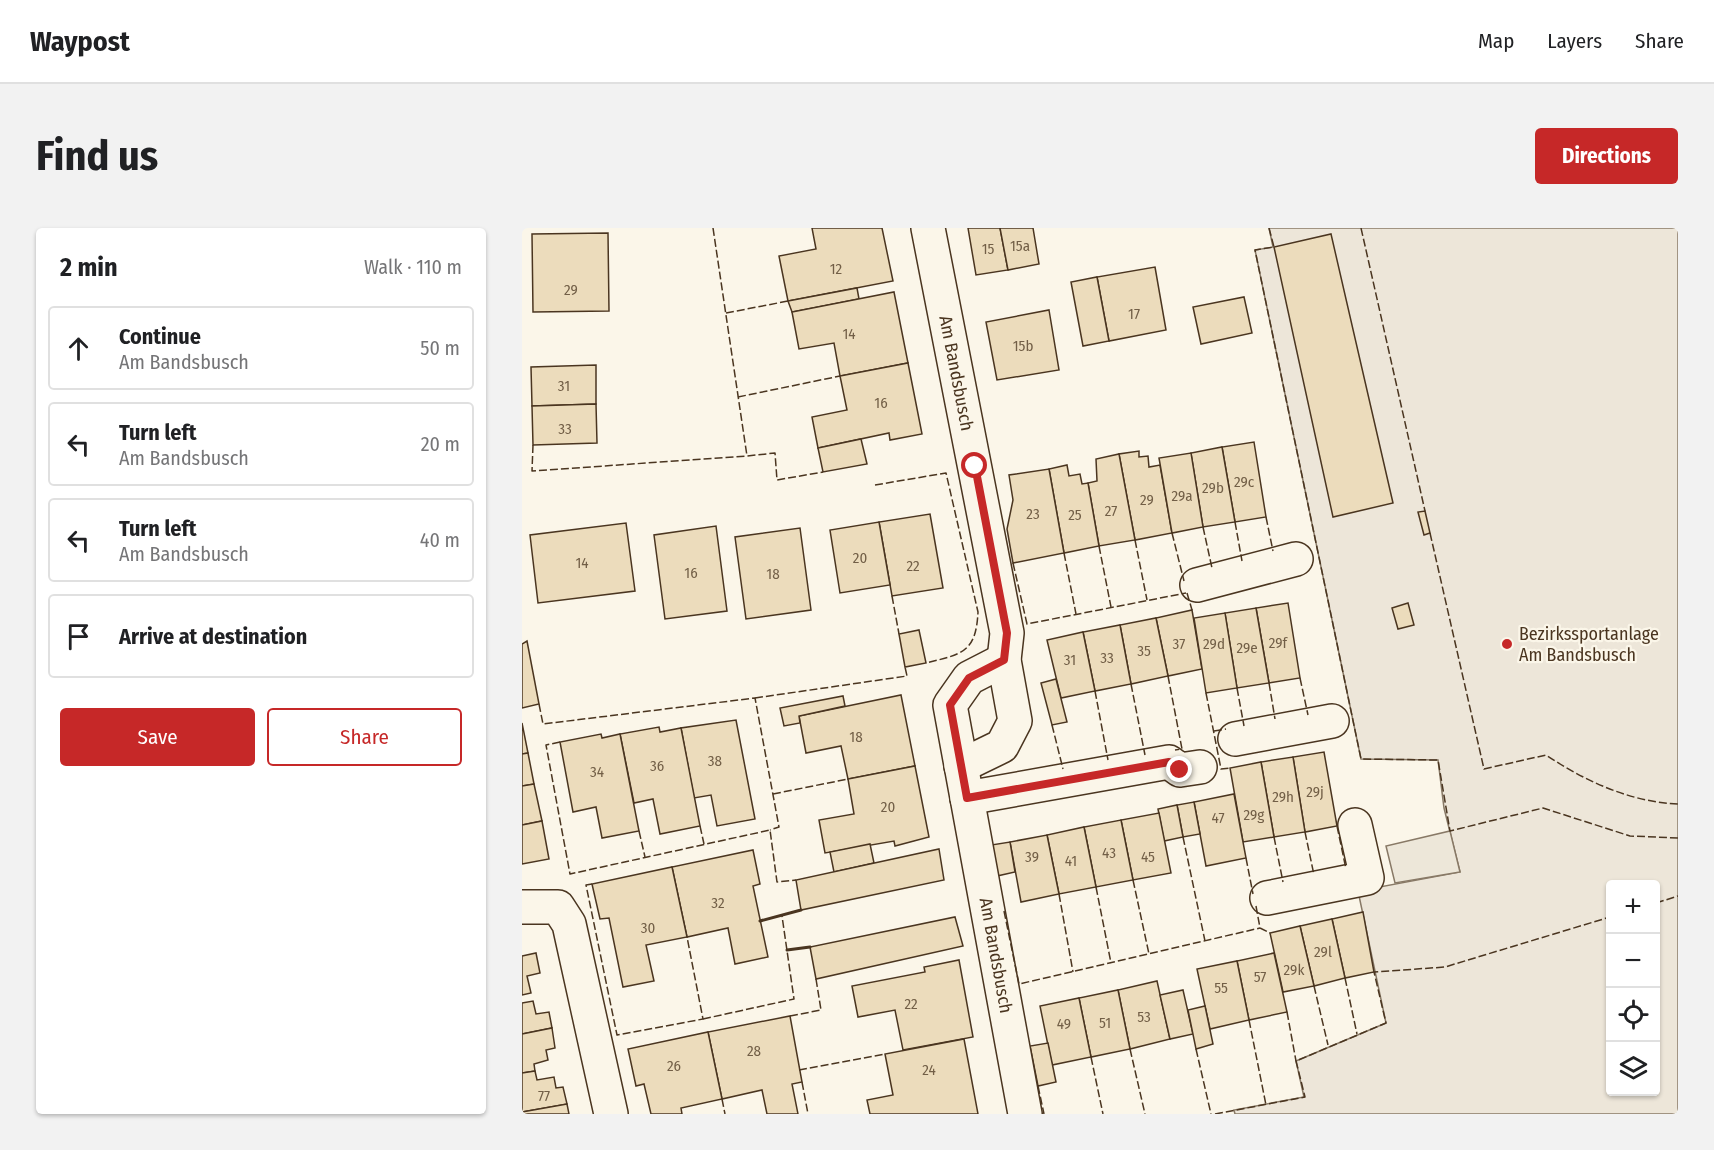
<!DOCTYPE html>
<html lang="en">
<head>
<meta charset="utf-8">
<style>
	:root { --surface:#fff; --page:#f2f2f2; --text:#202124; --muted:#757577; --line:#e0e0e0; --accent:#c62828 }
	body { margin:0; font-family:"Fira Sans Condensed",sans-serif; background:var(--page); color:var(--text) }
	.controls { position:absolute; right:18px; bottom:18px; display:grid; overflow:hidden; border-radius:6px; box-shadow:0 2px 4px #0004 }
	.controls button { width:54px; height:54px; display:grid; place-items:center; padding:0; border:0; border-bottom:2px solid var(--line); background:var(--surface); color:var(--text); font:30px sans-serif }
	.stop { position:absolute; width:18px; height:18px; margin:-14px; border:4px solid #c62828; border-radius:50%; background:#fff }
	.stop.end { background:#c62828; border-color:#fff; box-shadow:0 2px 6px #0008 }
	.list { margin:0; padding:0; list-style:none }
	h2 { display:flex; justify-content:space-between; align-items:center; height:78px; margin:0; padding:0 24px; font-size:26px }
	h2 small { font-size:20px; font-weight:400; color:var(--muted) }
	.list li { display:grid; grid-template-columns:39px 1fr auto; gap:18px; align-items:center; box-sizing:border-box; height:84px; margin:0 12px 12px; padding:0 12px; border:2px solid var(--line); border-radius:6px }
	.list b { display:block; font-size:22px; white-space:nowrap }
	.list p { margin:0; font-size:20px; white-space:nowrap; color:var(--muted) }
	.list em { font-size:20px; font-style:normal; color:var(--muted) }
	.actions { display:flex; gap:12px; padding:18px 24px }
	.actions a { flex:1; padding:14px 0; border:2px solid var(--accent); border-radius:6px; text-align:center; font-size:21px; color:var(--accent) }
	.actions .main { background:var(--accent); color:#fff }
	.icon { flex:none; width:33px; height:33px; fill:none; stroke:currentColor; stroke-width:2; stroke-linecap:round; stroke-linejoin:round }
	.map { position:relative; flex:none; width:1156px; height:886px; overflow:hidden; border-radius:6px }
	header { display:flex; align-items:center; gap:36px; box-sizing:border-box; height:84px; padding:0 30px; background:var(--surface); border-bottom:2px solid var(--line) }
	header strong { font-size:28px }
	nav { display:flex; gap:33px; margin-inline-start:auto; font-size:21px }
	.intro { display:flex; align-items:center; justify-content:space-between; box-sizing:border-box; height:144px; padding:0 36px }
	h1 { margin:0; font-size:42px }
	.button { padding:15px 27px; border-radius:6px; background:var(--accent); color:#fff; font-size:21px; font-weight:700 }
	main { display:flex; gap:36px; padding:0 36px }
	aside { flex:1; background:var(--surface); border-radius:6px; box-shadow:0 2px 4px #0004 }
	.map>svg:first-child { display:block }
	.green { fill:#ede6d9; stroke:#887966; stroke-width:1.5; fill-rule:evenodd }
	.parking { fill:#ede7d9; stroke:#887966; stroke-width:1.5 }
	.building { fill:#ecdcbc; stroke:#4a3520; stroke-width:1.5 }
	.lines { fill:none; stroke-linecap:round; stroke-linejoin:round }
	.minor-casing { stroke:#4a3520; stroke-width:36 }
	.minor { stroke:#fbf6e9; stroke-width:33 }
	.fence { stroke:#4a3520; stroke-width:1.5; stroke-dasharray:8 3; stroke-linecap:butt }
	.wall { stroke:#4a3520; stroke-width:3 }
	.route { stroke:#c62828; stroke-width:8 }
	.poi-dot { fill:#c62828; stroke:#fbf6e9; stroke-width:2 }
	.labels { text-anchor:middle; stroke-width:4.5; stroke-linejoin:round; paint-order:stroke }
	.number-label { font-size:15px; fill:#725f47 }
	.street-label { font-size:18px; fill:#4a3520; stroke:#fbf6e9 }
	.poi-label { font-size:18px; fill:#4a3520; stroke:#fbf6e9; text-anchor:start }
</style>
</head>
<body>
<header>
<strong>Waypost</strong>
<nav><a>Map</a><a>Layers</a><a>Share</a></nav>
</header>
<div class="intro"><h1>Find us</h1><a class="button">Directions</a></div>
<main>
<aside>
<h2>2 min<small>Walk · 110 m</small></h2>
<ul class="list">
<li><svg class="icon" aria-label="ahead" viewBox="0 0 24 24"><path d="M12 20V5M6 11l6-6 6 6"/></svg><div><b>Continue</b><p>Am Bandsbusch</p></div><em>50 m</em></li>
<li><svg class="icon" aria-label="left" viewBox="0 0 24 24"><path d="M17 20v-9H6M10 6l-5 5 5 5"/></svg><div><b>Turn left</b><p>Am Bandsbusch</p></div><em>20 m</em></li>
<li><svg class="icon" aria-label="left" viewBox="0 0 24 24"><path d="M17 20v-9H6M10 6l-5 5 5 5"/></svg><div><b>Turn left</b><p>Am Bandsbusch</p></div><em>40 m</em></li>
<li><svg class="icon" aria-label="arrive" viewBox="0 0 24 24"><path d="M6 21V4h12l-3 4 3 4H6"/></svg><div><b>Arrive at destination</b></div></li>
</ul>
<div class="actions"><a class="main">Save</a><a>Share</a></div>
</aside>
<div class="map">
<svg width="1156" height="886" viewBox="0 0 1156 886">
	<rect width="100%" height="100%" fill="#fbf6e9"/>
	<path class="green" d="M747,0h409v886h-443l-1,-4 70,-13 -8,-36 90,-38 -28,-132 102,-19 -16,-64 -6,-48 -77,-1 -106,-509 18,-3zM1088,656h46v208h-46z"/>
	<polygon class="parking" points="928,603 938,644 873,655 864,618"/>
	<g class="building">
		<polygon points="290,0 360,0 371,53 266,73 257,28 294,21"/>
		<polygon points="446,0 478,0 486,42 454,47"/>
		<polygon points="478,0 511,0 517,36 486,42"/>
		<polygon points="86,5 87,83 11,84 10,6"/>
		<polygon points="809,6 871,275 811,289 752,19"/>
		<polygon points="633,39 644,102 587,113 575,49"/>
		<polygon points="575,49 587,113 561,118 549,54"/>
		<polygon points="335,60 337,71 270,84 266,73"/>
		<polygon points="372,64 386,135 318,148 312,115 277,121 270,84"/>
		<polygon points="722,69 730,105 679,116 671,79"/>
		<polygon points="527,82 537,142 475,152 464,94"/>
		<polygon points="386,135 400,206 368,212 367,205 296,220 290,189 325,182 318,148"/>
		<polygon points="74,137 74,176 10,178 9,139"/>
		<polygon points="74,176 75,215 11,217 10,178"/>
		<polygon points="339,211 345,236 301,244 296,220"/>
		<polygon points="732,214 744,289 713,294 700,219"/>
		<polygon points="700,219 713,294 681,299 669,225"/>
		<polygon points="617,223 617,229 626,228 627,239 638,237 650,305 613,312 597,226"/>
		<polygon points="669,225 681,299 650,305 637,230"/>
		<polygon points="597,226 613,312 577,318 566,255 575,253 574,231"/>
		<polygon points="545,237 547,248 558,246 560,256 566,255 577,318 542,325 527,241"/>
		<polygon points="527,241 542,325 491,335 485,301 491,272 487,247"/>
		<polygon points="903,283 908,305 902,307 896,284"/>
		<polygon points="408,286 421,360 370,368 357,294"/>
		<polygon points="357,294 368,357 318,365 308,302"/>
		<polygon points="104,295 113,363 16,375 8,307"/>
		<polygon points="194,298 205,383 143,391 132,307"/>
		<polygon points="278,300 289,382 224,391 213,309"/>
		<polygon points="766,375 778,450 747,455 734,380"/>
		<polygon points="886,375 892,397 876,401 870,380"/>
		<polygon points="734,380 747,455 715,460 703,385"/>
		<polygon points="670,382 680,441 646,448 634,390"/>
		<polygon points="703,385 715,460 684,465 672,390"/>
		<polygon points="634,390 646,448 609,456 598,397"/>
		<polygon points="598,397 609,456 573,463 561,404"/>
		<polygon points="397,402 404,435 383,439 377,406"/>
		<polygon points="561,404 573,463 539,470 525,412"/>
		<polygon points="5,413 17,476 0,480 0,416"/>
		<polygon points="534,451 545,494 530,497 519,455"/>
		<polygon points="379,467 393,538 326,551 319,518 284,525 277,488"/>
		<polygon points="321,468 323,478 277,488 278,495 262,498 258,480"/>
		<polygon points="214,492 233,591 195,598 189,567 172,570 159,500"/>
		<polygon points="0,495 6,525 0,526"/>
		<polygon points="137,499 138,504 159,500 178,598 138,606 131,571 112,575 98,506"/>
		<polygon points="79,506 80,510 98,506 117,603 80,610 74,579 51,584 38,514"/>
		<polygon points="802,524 815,598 783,604 771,529"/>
		<polygon points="6,525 12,556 0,558 0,526"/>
		<polygon points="771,529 783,604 752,609 739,534"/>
		<polygon points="739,534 752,609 721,614 708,540"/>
		<polygon points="393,538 407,609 373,618 372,613 303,625 297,592 332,586 326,551"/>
		<polygon points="12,556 20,593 0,597 0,558"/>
		<polygon points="712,566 724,630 684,638 672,574"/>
		<polygon points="672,574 678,606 661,609 655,577"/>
		<polygon points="655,577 661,609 642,613 636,581"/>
		<polygon points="637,585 649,645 611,652 599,592"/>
		<polygon points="599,592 611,652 574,659 562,599"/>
		<polygon points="20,593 27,631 0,636 0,597"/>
		<polygon points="562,599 574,659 537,666 525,607"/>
		<polygon points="525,607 537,666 499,674 488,614"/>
		<polygon points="488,614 493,644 475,648 469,617"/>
		<polygon points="348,616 352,635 312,644 308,624"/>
		<polygon points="417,621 422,652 279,682 274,652"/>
		<polygon points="231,622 238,656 231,658 246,729 213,736 206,700 165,709 150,639"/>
		<polygon points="150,639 165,709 124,717 132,753 101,759 87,690 78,691 70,656"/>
		<polygon points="841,684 852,744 823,750 810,691"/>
		<polygon points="433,689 441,718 294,751 288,719"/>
		<polygon points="810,691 823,750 792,758 778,698"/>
		<polygon points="778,698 792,758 761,764 748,705"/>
		<polygon points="14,725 18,745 5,748 9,765 0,767 0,728"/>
		<polygon points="752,725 765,784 727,792 715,733"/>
		<polygon points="437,732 451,809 381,822 373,782 336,789 330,758 403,744 402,739"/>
		<polygon points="715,733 727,792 688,801 675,741"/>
		<polygon points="635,753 648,811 608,821 596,762"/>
		<polygon points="596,762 608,821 569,829 557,770"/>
		<polygon points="661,762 671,806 648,811 638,767"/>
		<polygon points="557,770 569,829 530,837 518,778"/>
		<polygon points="11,773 14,786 27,784 30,800 0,806 0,775"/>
		<polygon points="683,778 691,816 674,821 666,782"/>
		<polygon points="268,788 280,854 270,856 276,886 245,886 240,862 200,871 186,804"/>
		<polygon points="30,800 33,820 24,822 26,832 12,836 13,843 0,845 0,806"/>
		<polygon points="186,804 200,871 159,880 160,886 129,886 122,856 114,858 106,821"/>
		<polygon points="442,811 456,886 348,886 345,872 371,867 363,826"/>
		<polygon points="526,815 534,854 516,858 508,818"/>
		<polygon points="13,843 15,852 32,849 34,860 41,859 45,876 0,884 0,845"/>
		<polygon points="45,876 47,886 0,886 0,884"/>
	</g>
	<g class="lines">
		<g class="minor-casing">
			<g id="minor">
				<path id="s1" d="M406,0l79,405 -3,27 11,61 -13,25 -41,20"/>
				<polyline points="675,357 774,331"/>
				<path id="s2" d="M482,432l-35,18 -19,27 75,409"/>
				<polyline points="713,511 810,493"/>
				<polyline points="445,570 647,534 658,542 678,539"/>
				<polyline points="745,670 845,650 833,597"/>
				<polyline points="0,679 36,679 47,696 89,886"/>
			</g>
		</g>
		<use href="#minor" class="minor"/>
		<g class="fence">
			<polyline points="191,0 225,228 253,225 255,252 301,244"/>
			<polyline points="747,0 752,19 733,22 839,531 916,532 928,603 1021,580 1108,608 1156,610"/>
			<polyline points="839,0 903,283"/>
			<polyline points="204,85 266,73"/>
			<polyline points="216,169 318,148"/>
			<polyline points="11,217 10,243 225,228"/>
			<path d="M353,257l71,-12 32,139c-2,41 -16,42 -52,51"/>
			<polyline points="744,289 751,323"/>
			<polyline points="713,294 720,333"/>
			<polyline points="681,299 690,340"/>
			<polyline points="650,305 662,353"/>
			<path d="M908,305l54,236 62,-14c39,26 84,47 132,49"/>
			<polyline points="613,312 625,372"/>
			<polyline points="577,318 589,379"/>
			<polyline points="542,325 554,386"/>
			<polyline points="491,335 505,396 664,365"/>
			<polyline points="665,365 670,382"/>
			<polyline points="370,368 377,406"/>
			<polyline points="646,448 660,521 653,522"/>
			<polyline points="778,450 786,487"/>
			<polyline points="747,455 753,491"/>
			<polyline points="609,456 623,527"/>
			<polyline points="715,460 722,498"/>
			<polyline points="573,463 586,532"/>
			<polyline points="684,465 699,541 708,540"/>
			<polyline points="233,470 385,448 383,439"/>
			<polyline points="17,476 21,496 233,470 257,599 248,602"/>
			<polyline points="530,497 541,541"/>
			<polyline points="692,503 704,501"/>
			<polyline points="38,514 24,517 48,646 248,602 255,654 274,652"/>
			<polyline points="251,566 326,551"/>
			<polyline points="178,598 182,616"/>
			<polyline points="815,598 824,641"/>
			<polyline points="117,603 123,629"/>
			<polyline points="783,604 792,647"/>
			<polyline points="661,609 683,713"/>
			<polyline points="752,609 761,654"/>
			<polyline points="724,630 731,666"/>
			<polyline points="611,652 627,726"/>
			<polyline points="70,656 64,657 95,807 181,791 165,709"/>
			<polyline points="574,659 589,735"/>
			<polyline points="537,666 551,744"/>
			<polyline points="1134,675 1156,668"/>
			<polyline points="734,678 738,700 748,705"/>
			<polyline points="482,683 497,756 738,700"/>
			<polyline points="823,750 835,806"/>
			<polyline points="792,758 806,817"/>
			<polyline points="765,784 774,833"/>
			<polyline points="268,788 299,782 294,751"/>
			<polyline points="181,791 272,771 260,688"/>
			<polyline points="727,792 744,877"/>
			<polyline points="608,821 623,886"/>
			<polyline points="674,821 689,886"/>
			<polyline points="569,829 581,886"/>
			<polyline points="277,842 363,826"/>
			<polyline points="280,854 286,886"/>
			<polyline points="516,858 522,886"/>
			<polyline points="200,871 203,886"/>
			<polyline points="693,886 783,869 774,833 864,795 852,744 923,739 1088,689"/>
			<polyline points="1154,886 1156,884"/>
		</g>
		<g class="wall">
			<polyline points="238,693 279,682"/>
			<polyline points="265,722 288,719"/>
		</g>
	</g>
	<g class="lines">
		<polyline class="route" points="453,238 485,405 482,432 447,450 428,477 445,570 647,534 658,542"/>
	</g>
	<circle class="poi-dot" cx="985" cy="416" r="6"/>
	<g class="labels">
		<g class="number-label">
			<text x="498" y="23">15a</text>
			<text x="466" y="26">15</text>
			<text x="314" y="46">12</text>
			<text x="49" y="67">29</text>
			<text x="612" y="91">17</text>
			<text x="327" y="111">14</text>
			<text x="501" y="123">15b</text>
			<text x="42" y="163">31</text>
			<text x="359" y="180">16</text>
			<text x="43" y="206">33</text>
			<text x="722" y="259">29c</text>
			<text x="691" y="265">29b</text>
			<text x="660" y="273">29a</text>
			<text x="625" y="277">29</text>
			<text x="589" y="288">27</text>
			<text x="511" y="291">23</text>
			<text x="553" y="292">25</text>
			<text x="338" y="335">20</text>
			<text x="60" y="340">14</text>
			<text x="391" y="343">22</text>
			<text x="169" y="350">16</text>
			<text x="251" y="351">18</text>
			<text x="756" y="420">29f</text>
			<text x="657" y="421">37</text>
			<text x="692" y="421">29d</text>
			<text x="725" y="425">29e</text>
			<text x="622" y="428">35</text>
			<text x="585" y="435">33</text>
			<text x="548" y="437">31</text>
			<text x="334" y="514">18</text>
			<text x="193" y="538">38</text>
			<text x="135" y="543">36</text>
			<text x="75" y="549">34</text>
			<text x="793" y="569">29j</text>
			<text x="761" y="574">29h</text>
			<text x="366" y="584">20</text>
			<text x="732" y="592">29g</text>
			<text x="696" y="595">47</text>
			<text x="587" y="630">43</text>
			<text x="510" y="634">39</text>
			<text x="626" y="634">45</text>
			<text x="549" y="638">41</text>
			<text x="196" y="680">32</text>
			<text x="126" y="705">30</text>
			<text x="801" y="729">29l</text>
			<text x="772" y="747">29k</text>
			<text x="738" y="754">57</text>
			<text x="699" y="765">55</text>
			<text x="389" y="781">22</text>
			<text x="622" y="794">53</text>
			<text x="583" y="800">51</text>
			<text x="542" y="801">49</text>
			<text x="232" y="828">28</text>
			<text x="152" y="843">26</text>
			<text x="407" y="847">24</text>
			<text x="22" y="873">77</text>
		</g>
		<g class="street-label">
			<text dy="6" stroke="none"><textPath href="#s1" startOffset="148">Am Bandsbusch</textPath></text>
			<text dy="6" stroke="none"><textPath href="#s2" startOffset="327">Am Bandsbusch</textPath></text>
		</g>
		<g class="poi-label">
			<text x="997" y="412">Bezirkssportanlage<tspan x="997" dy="21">Am Bandsbusch</tspan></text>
		</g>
	</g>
</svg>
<div class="controls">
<button>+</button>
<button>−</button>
<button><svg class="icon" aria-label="locate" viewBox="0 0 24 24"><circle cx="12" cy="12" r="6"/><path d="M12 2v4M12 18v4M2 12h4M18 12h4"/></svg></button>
<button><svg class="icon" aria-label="layers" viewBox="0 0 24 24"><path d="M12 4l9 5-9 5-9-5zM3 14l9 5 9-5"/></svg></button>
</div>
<div class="stop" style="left:453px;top:238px"></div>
<div class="stop end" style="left:658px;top:542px"></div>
</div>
</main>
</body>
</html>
